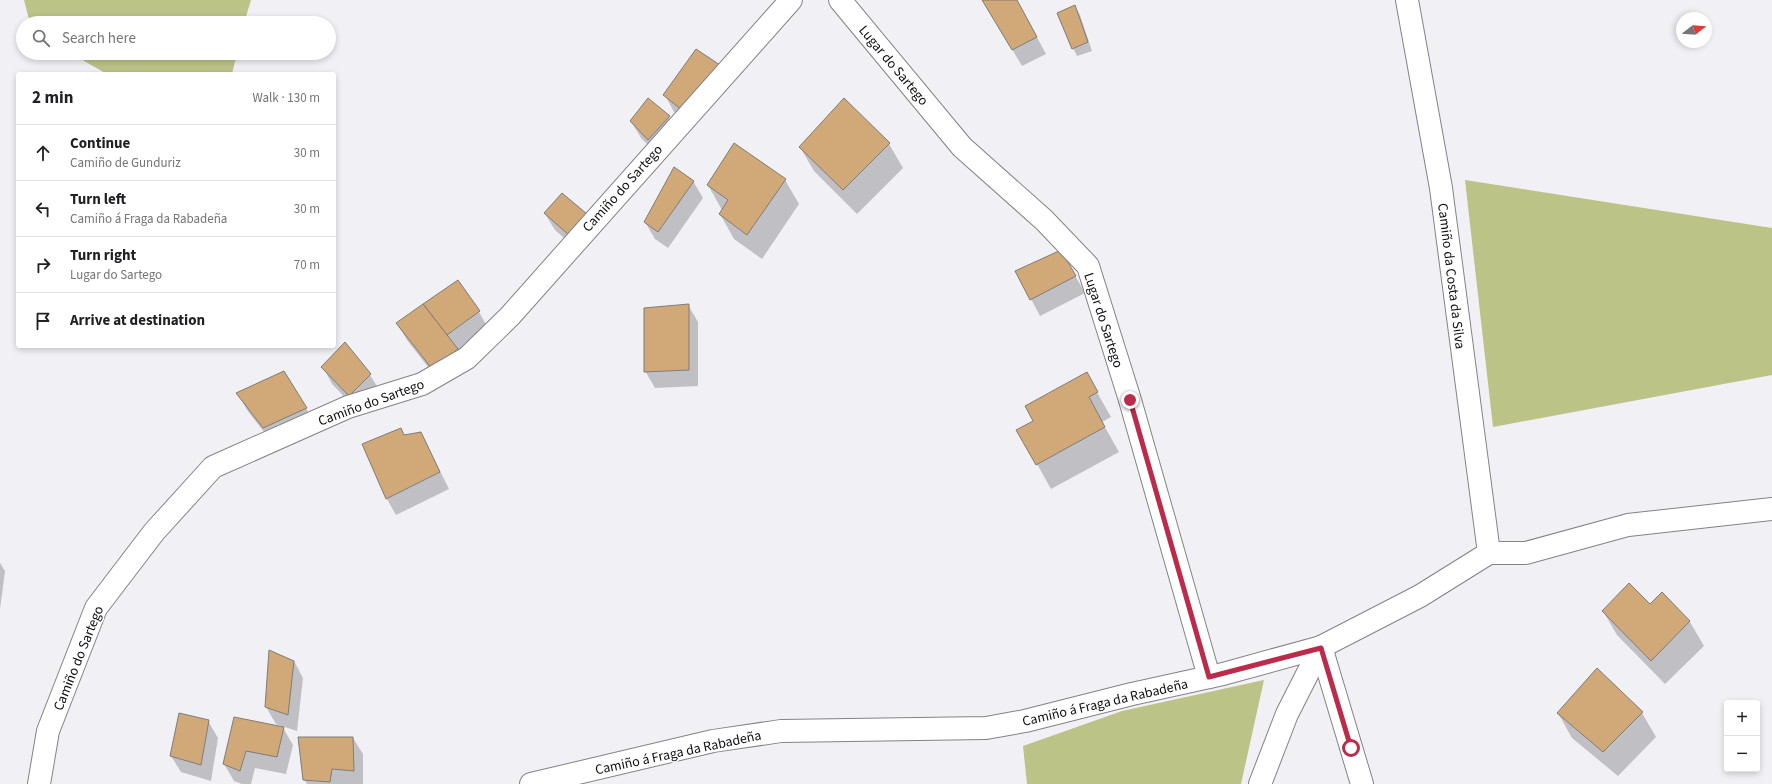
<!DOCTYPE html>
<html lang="en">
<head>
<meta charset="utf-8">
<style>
	:root { --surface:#fff; --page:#f6f6f6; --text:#202124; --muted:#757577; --line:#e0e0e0 }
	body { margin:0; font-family:"Source Sans 3",sans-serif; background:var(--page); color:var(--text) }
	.controls { position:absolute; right:12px; bottom:12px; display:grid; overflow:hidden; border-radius:4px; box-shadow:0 2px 6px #0003 }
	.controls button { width:36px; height:36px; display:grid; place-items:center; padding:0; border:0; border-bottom:1px solid var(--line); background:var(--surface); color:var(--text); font:20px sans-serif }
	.compass { position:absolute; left:1676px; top:12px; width:36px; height:36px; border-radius:50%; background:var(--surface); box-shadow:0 2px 6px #0003; rotate:73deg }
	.stop { position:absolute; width:12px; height:12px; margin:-9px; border:3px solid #bc2b49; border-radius:50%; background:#fff }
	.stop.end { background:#bc2b49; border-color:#fff; box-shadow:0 1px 4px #0008 }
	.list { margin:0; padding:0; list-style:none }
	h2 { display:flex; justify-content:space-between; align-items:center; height:52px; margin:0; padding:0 16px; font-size:17px }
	h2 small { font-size:13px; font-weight:400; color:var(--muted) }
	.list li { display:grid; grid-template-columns:26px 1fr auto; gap:12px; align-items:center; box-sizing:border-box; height:56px; padding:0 16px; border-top:1px solid var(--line) }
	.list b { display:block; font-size:15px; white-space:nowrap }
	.list p { margin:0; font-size:13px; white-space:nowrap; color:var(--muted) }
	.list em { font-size:13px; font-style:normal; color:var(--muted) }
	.icon { flex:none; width:22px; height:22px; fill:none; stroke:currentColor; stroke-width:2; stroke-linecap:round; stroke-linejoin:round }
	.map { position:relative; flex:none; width:1772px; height:784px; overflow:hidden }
	.search { position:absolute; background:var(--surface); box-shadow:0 2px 6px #0003; left:16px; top:16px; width:320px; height:44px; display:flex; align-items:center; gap:10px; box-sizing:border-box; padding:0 14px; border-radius:22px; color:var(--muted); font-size:15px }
	.panel { position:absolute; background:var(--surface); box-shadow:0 2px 6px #0003; left:16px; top:72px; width:320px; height:276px; border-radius:4px }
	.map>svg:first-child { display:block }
	.forest { fill:#bcc387 }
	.shadow { fill:#0003 }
	.building { fill:#d1a878; stroke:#7f7c78 }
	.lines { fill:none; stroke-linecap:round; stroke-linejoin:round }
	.street-casing { stroke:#828387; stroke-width:24 }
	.street { stroke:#fff; stroke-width:22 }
	.route { stroke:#bc2b49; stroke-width:5 }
	.labels { text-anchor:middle; stroke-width:3; stroke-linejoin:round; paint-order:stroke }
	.street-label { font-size:14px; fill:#0d0d0f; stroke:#fff }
</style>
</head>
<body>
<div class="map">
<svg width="1772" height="784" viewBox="0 0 1772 784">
	<rect width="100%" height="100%" fill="#f0f0f5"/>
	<g class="forest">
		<polygon points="24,0 251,0 244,23 30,23"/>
		<polygon points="70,53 237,53 232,74 107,74"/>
		<polygon points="1465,180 1772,228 1772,375 1493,427"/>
		<polygon points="1264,680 1241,784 1027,784 1023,746 1122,711"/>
	</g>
	<g class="shadow">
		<polygon points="983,0 1017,0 1046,54 1022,66"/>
		<polygon points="1075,7 1080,15 1092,51 1077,56 1073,48"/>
		<polygon points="696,50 692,127 674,112 665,95"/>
		<polygon points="669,117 679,134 659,156 641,138 631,121"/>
		<polygon points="889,144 903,168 857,214 814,171 800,147"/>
		<polygon points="785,180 799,204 762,259 734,239 720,214 722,210 708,185"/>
		<polygon points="693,181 703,198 668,248 655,239 645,222"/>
		<polygon points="563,194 580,252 555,230 545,214"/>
		<polygon points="1061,251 1085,293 1040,316 1031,299"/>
		<polygon points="688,305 698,322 698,386 655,388 645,371"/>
		<polygon points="479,312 488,328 458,351 466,367 442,385 407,340 397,323"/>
		<polygon points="323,367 370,375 380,391 359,412 332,384"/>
		<polygon points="284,372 316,425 274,445 247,410 238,393"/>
		<polygon points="1086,373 1111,417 1102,422 1119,452 1051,489 1018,430 1034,421"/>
		<polygon points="401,429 405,436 421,433 449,489 396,515 387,499"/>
		<polygon points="0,563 5,571 0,609"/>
		<polygon points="1662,594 1690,622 1704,646 1665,684 1617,635 1603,611 1650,606"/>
		<polygon points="294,661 303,678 297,731 276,724 266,707"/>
		<polygon points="1558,713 1642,713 1656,737 1618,776 1572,738"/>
		<polygon points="208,721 218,738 211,781 181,772 171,756"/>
		<polygon points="283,728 293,745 286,774 255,768 251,784 242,784 234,781 224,764"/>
		<polygon points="353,738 363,754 363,784 307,784 304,779"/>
	</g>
	<g class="building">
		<polygon points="982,0 1017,0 1037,37 1012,50"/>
		<polygon points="1075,5 1088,42 1072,49 1057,13"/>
		<polygon points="696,49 720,65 682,110 663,95"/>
		<polygon points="648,98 670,116 648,140 630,121"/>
		<polygon points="844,98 890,143 843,190 799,147"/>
		<polygon points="734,143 786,179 747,235 719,214 728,200 707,185"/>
		<polygon points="674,167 694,181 658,232 644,222"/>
		<polygon points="562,193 587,214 570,236 544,213"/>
		<polygon points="1061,250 1076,276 1030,300 1015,271"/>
		<polygon points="458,280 480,311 447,335 423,304"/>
		<polygon points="423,304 458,349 432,369 396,323"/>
		<polygon points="689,304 689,370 644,372 644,308"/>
		<polygon points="345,342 371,374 349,396 321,367"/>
		<polygon points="284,371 307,408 263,428 236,393"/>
		<polygon points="1087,372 1098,392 1089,397 1105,427 1036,465 1016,430 1033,421 1025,406"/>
		<polygon points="401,428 404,435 421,432 440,472 386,499 362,444"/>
		<polygon points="1629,583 1650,604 1662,592 1690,621 1651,661 1602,611"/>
		<polygon points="269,650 294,661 288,715 265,707"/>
		<polygon points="1597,668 1643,712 1603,752 1557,713"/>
		<polygon points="179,713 209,720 201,765 170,756"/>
		<polygon points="234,717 284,727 277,757 246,751 240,771 223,764"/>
		<polygon points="298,737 353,737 354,771 332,769 330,782 303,780"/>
	</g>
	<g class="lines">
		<g class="street-casing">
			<g id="street">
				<polyline points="840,0 962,147 1044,220 1088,266 1130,400 1209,677"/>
				<polyline points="1407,0 1441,188 1489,553"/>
				<polyline points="1321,647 1362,784"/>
				<polyline points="39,784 48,731 96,608 154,532 213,467 348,407 422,384 467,358 510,316 791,0"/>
				<polyline points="531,784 713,741 781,731 986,728 1025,721 1132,694 1223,674 1321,647 1420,596 1489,553 1526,553 1628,525 1772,509"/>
				<polyline points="1260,784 1287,714 1321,647"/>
			</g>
		</g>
		<use href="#street" class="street"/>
	</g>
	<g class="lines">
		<polyline class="route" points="1130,400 1209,677 1321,648 1351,748"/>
	</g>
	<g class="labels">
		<g class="street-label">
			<text transform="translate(894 65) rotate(50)" y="5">Lugar do Sartego</text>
			<text transform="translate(622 188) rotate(-48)" y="5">Camiño do Sartego</text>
			<text transform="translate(1452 276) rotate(83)" y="5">Camiño da Costa da Silva</text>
			<text transform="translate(1104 320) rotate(72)" y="5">Lugar do Sartego</text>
			<text transform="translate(371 402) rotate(-20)" y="5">Camiño do Sartego</text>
			<text transform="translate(78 658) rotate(-68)" y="5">Camiño do Sartego</text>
			<text transform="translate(1105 702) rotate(-13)" y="5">Camiño á Fraga da Rabadeña</text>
			<text transform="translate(678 752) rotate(-12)" y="5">Camiño á Fraga da Rabadeña</text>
		</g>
	</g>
</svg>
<div class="controls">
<button>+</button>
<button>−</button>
</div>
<svg class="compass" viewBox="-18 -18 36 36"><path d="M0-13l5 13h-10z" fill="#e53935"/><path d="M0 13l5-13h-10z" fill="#757577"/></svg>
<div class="stop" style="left:1351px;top:748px"></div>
<div class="stop end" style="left:1130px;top:400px"></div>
<div class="search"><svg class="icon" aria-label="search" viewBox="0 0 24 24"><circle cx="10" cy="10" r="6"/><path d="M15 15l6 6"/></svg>Search here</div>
<section class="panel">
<h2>2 min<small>Walk · 130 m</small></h2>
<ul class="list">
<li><svg class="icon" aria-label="ahead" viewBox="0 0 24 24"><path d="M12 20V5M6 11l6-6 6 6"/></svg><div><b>Continue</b><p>Camiño de Gunduriz</p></div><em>30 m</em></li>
<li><svg class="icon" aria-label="left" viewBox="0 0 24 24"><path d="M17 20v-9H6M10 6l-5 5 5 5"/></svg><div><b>Turn left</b><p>Camiño á Fraga da Rabadeña</p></div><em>30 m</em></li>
<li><svg class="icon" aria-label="right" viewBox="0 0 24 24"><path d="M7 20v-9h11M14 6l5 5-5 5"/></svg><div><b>Turn right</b><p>Lugar do Sartego</p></div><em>70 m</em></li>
<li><svg class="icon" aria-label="arrive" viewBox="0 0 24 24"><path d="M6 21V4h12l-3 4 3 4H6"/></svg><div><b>Arrive at destination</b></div></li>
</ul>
</section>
</div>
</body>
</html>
